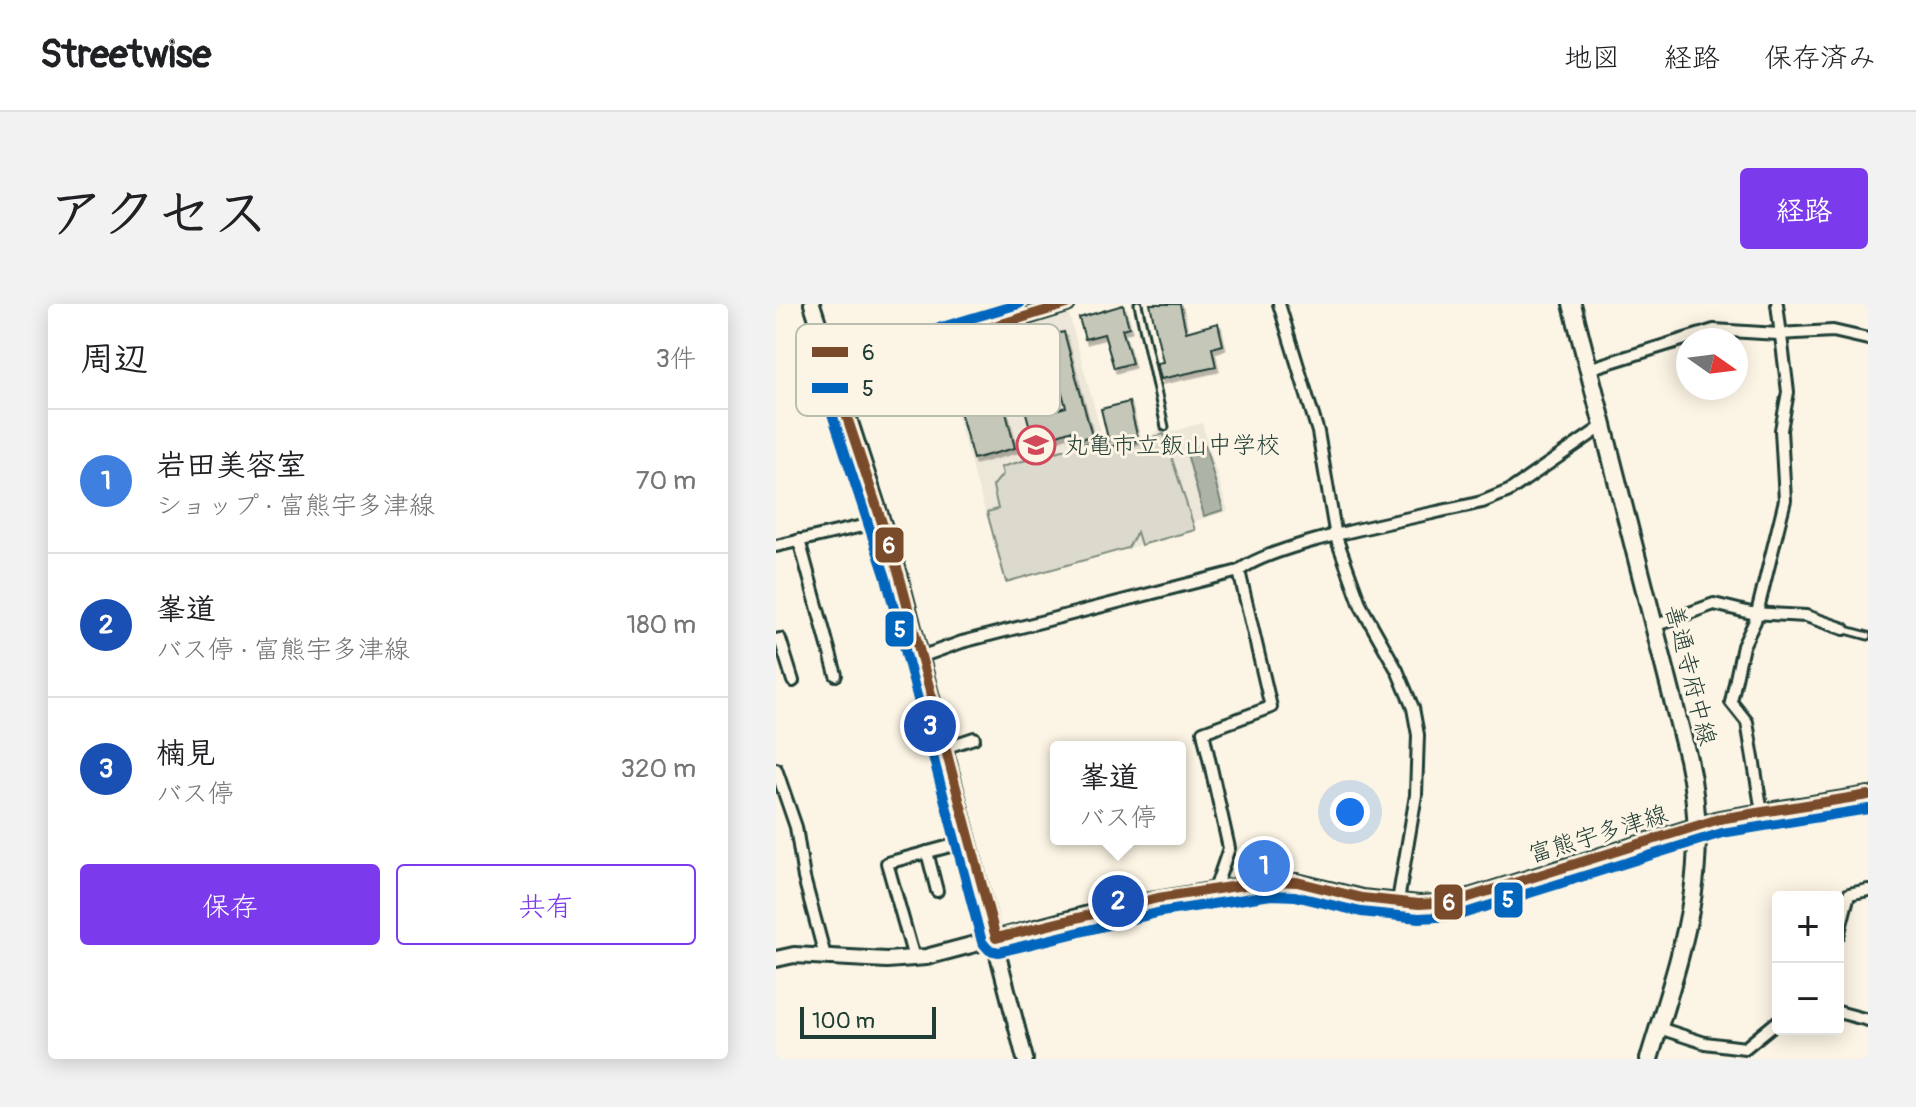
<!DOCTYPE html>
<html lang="ja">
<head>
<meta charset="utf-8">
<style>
	:root { --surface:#fff; --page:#f2f2f2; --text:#202124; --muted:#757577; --line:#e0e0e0; --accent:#7c3aed }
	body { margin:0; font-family:Pangolin,"Klee One",sans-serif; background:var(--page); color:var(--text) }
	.controls { position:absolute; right:24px; bottom:24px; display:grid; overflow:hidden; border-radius:8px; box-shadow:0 4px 20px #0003 }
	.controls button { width:72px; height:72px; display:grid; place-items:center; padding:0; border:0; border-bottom:2px solid var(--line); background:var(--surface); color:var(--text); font:40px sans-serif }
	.compass { position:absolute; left:900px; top:24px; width:72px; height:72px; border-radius:50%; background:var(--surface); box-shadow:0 4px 20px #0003; rotate:104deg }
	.scale { position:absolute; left:24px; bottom:20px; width:136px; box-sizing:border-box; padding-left:8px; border:4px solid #1f3d34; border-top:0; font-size:22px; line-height:28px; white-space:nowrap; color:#1f3d34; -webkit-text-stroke:6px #fcf5e5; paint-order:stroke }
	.you { position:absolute; left:574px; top:508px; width:28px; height:28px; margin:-20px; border:6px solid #fff; border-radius:50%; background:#1a73e8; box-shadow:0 0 0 12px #1a73e833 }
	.badge { display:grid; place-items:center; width:52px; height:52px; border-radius:50%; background:var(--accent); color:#fff; font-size:26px; font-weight:700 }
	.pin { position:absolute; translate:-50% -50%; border:4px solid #fff; box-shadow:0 2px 8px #0006 }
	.popup { position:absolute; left:274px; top:437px; width:136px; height:104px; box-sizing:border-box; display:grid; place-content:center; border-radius:8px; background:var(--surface); filter:drop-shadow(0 2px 6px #0005); font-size:26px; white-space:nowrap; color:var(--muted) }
	.popup b { font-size:30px; color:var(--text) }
	.popup::after { content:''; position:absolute; left:50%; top:100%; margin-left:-16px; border:16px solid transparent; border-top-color:var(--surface) }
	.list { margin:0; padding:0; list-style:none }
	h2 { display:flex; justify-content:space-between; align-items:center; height:104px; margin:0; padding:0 32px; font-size:34px }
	h2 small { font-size:26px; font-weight:400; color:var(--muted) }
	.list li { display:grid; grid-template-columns:52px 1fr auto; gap:24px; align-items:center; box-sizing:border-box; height:144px; padding:0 32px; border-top:2px solid var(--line) }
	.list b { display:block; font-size:30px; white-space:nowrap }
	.list p { margin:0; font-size:26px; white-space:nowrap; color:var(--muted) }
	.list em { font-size:26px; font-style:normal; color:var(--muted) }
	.actions { display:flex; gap:16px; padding:24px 32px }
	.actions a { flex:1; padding:18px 0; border:2px solid var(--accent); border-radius:8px; text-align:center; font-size:28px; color:var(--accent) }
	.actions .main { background:var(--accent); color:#fff }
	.map { position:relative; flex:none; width:1092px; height:755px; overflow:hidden; border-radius:8px }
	header { display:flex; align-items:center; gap:48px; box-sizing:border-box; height:112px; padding:0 40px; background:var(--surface); border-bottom:2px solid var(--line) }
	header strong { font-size:38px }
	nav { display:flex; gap:44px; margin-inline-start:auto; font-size:28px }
	.intro { display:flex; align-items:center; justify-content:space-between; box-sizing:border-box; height:192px; padding:0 48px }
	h1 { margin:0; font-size:56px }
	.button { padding:20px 36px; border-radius:8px; background:var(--accent); color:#fff; font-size:28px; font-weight:700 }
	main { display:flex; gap:48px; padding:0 48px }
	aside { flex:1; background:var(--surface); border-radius:8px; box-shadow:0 4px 20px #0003 }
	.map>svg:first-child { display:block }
	.built { fill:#ece7d8 }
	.green { fill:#dcdacc; stroke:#7e8c80; stroke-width:2 }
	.water { fill:#aeb3a7; stroke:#758479; stroke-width:2 }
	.building { fill:#c5c7b9; stroke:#1f3d34; stroke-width:2; fill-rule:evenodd; filter:url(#shadow) }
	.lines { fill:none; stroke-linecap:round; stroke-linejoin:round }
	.lane-casing { stroke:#1f3d34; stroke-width:11 }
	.street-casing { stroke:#1f3d34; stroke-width:16 }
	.secondary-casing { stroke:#1f3d34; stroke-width:20 }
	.primary-casing { stroke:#1f3d34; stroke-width:22 }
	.lane { stroke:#fcf5e5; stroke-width:5 }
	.street { stroke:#fcf5e5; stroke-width:10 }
	.secondary { stroke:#fcf5e5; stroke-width:14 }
	.primary { stroke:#fcf5e5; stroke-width:16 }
	.bus-1-casing { stroke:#fcf5e5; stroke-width:16 }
	.bus-2-casing { stroke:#fcf5e5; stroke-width:16 }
	.bus-1 { stroke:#7a4b2a; stroke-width:10 }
	.bus-2 { stroke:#0065bd; stroke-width:10 }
	.labels { text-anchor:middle; stroke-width:6; stroke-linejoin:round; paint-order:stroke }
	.poi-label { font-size:24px; fill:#1f3d34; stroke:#fcf5e5; text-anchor:start }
	.street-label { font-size:24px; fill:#1f3d34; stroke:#fcf5e5 }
	.key { fill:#fcf5e5; stroke:#babeb0; stroke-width:2 }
	.key-label { font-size:22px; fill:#1f3d34 }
	.line-badge { stroke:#fcf5e5; stroke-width:3 }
	.badge-label { font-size:22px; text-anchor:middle; font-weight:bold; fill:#fff }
</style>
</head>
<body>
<header>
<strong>Streetwise</strong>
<nav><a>地図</a><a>経路</a><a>保存済み</a></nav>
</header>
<div class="intro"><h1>アクセス</h1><a class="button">経路</a></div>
<main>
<aside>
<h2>周辺<small>3件</small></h2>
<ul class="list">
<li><span class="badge" style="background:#3f7fe0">1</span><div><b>岩田美容室</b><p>ショップ · 富熊宇多津線</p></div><em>70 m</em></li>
<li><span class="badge" style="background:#1a4fb4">2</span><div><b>峯道</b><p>バス停 · 富熊宇多津線</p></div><em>180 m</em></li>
<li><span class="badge" style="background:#1a4fb4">3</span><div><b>楠見</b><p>バス停</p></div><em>320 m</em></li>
</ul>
<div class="actions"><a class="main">保存</a><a>共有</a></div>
</aside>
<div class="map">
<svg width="1092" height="755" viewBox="0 0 1092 755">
	<defs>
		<filter id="shadow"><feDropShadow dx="2.5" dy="4.5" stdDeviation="0" flood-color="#0004"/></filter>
	</defs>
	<rect width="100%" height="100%" fill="#fcf5e5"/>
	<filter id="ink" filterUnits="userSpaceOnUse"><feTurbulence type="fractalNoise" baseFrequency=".0125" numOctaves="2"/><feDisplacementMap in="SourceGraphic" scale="16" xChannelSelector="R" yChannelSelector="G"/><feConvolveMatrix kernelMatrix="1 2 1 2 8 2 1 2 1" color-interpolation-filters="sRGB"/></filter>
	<g filter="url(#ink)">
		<polygon class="built" points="292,7 330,146 364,138 386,124 388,130 426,119 452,207 417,218 419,226 230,278 173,86 215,74 204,35"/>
		<polygon class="green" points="388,130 419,226 365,241 361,228 352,244 230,278 211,208 222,205 217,182 227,170 225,163 327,135 330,146"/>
		<polygon class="water" points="429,141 447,206 428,212 410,146"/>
		<g class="building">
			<polygon points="374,0 404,0 410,28 442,19 447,41 436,44 440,63 385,75 381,59 387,58"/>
			<polygon points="347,1 353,23 346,25 356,59 338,64 328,30 309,35 303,14"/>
			<path d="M288,28l28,104 -17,4 -3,-10 -38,13 -20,-75 -10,3 -6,-22 27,-8 4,17 22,-6 -4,-16zM280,67l10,36 -22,6 -10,-36z"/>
			<polygon points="222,77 239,144 197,155 179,89"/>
			<polygon points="353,98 362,135 334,143 325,105"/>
		</g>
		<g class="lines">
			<g class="lane-casing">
				<g id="lane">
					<polyline points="362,0 389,123"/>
					<polyline points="1070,326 1092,332"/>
				</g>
			</g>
			<g class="street-casing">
				<g id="street">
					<polyline points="503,0 542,128 560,233 585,302 621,366 637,404 642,431 640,491 622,597"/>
					<polyline points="812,65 938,26 1002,30 1057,27 1092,35"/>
					<polyline points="23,236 60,371"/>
					<polyline points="0,242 108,217"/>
					<polyline points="878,322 938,300 975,309 1030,312 1068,325"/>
					<polyline points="0,336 4,335 17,377"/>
					<path d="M144,353l42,-15 277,-71c34,-29 191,-56 243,-69l27,-11 94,-65"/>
					<polyline points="168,444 198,434"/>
					<polyline points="0,465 20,523 28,574 49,652"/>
					<polyline points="986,508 971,418 955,398 967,342 979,317 1009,196 1005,126 1012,88 1001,0"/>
					<polyline points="151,548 161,587"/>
					<polyline points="439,585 453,544 427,428 495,403 463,267"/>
					<polyline points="1062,632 1073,590 1092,586"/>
					<polyline points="138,654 111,559 193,537"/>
					<polyline points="1062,708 1092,716"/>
					<polyline points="883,724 929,739 969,744 1002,717"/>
				</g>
			</g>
			<g class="secondary-casing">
				<g id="secondary">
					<polyline points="36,0 123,270 249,755"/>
					<polyline points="54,62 170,37 291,0"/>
					<polyline points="0,655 18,651 111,656 150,653 343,602 494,577 521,578 586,594 643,600 677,598 943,515 1092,491"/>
				</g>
			</g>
			<g class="primary-casing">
				<path id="primary" d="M796,0l116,455c25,112 -7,194 -39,300"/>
			</g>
			<use href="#lane" class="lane"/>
			<use href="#street" class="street"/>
			<use href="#secondary" class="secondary"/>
			<use href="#primary" class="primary"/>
			<g class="bus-1-casing">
				<polyline id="bus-1" points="291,0 170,37 54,62 123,270 220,634 382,594 494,577 521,578 586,594 643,600 677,598 943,515 1092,491"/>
			</g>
			<g class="bus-2-casing">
				<polyline id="bus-2" points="243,0 166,23 50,49 40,61 110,274 206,638 213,646 223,648 385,608 495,591 519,592 585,608 643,614 680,612 946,529 1092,505"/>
			</g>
			<use href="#bus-1" class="bus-1"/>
			<use href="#bus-2" class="bus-2"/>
		</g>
	</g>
	<defs>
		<g id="school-ring" transform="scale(2)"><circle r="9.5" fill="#fcf5e5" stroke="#d1495b" stroke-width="1.5"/><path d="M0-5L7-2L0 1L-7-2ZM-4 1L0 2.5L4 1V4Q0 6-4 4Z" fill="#d1495b"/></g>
	</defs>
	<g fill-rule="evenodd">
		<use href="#school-ring" x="260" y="141"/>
	</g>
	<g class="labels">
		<g class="poi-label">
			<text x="288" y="149">丸亀市立飯山中学校</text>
		</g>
		<g class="street-label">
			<text transform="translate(915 371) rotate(76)" y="8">善通寺府中線</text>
			<text transform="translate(822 530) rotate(-17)" y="8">富熊宇多津線</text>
		</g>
	</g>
	<rect x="20" y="20" width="264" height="92" rx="12" class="key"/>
	<rect x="36" y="43" width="36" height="10" fill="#7a4b2a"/>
	<rect x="36" y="79" width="36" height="10" fill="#0065bd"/>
	<g class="key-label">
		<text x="86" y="56">6</text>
		<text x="86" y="92">5</text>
	</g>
	<g class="line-badge">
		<rect x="98" y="222" width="31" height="38" rx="8" fill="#7a4b2a"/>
		<rect x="108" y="306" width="31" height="38" rx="8" fill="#0065bd"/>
		<rect x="717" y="577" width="31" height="38" rx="8" fill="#0065bd"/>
		<rect x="657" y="579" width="31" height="38" rx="8" fill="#7a4b2a"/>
	</g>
	<g class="badge-label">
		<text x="113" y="249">6</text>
		<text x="124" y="333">5</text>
		<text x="732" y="603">5</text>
		<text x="673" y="606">6</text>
	</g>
</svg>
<div class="controls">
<button>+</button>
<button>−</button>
</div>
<svg class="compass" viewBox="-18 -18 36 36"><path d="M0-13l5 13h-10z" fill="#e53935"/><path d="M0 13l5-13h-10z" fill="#757577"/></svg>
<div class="scale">100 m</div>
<div class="you"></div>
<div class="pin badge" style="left:488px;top:562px;background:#3f7fe0">1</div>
<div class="pin badge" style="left:342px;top:597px;background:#1a4fb4">2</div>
<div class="popup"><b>峯道</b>バス停</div>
<div class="pin badge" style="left:154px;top:422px;background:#1a4fb4">3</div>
</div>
</main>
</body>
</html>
